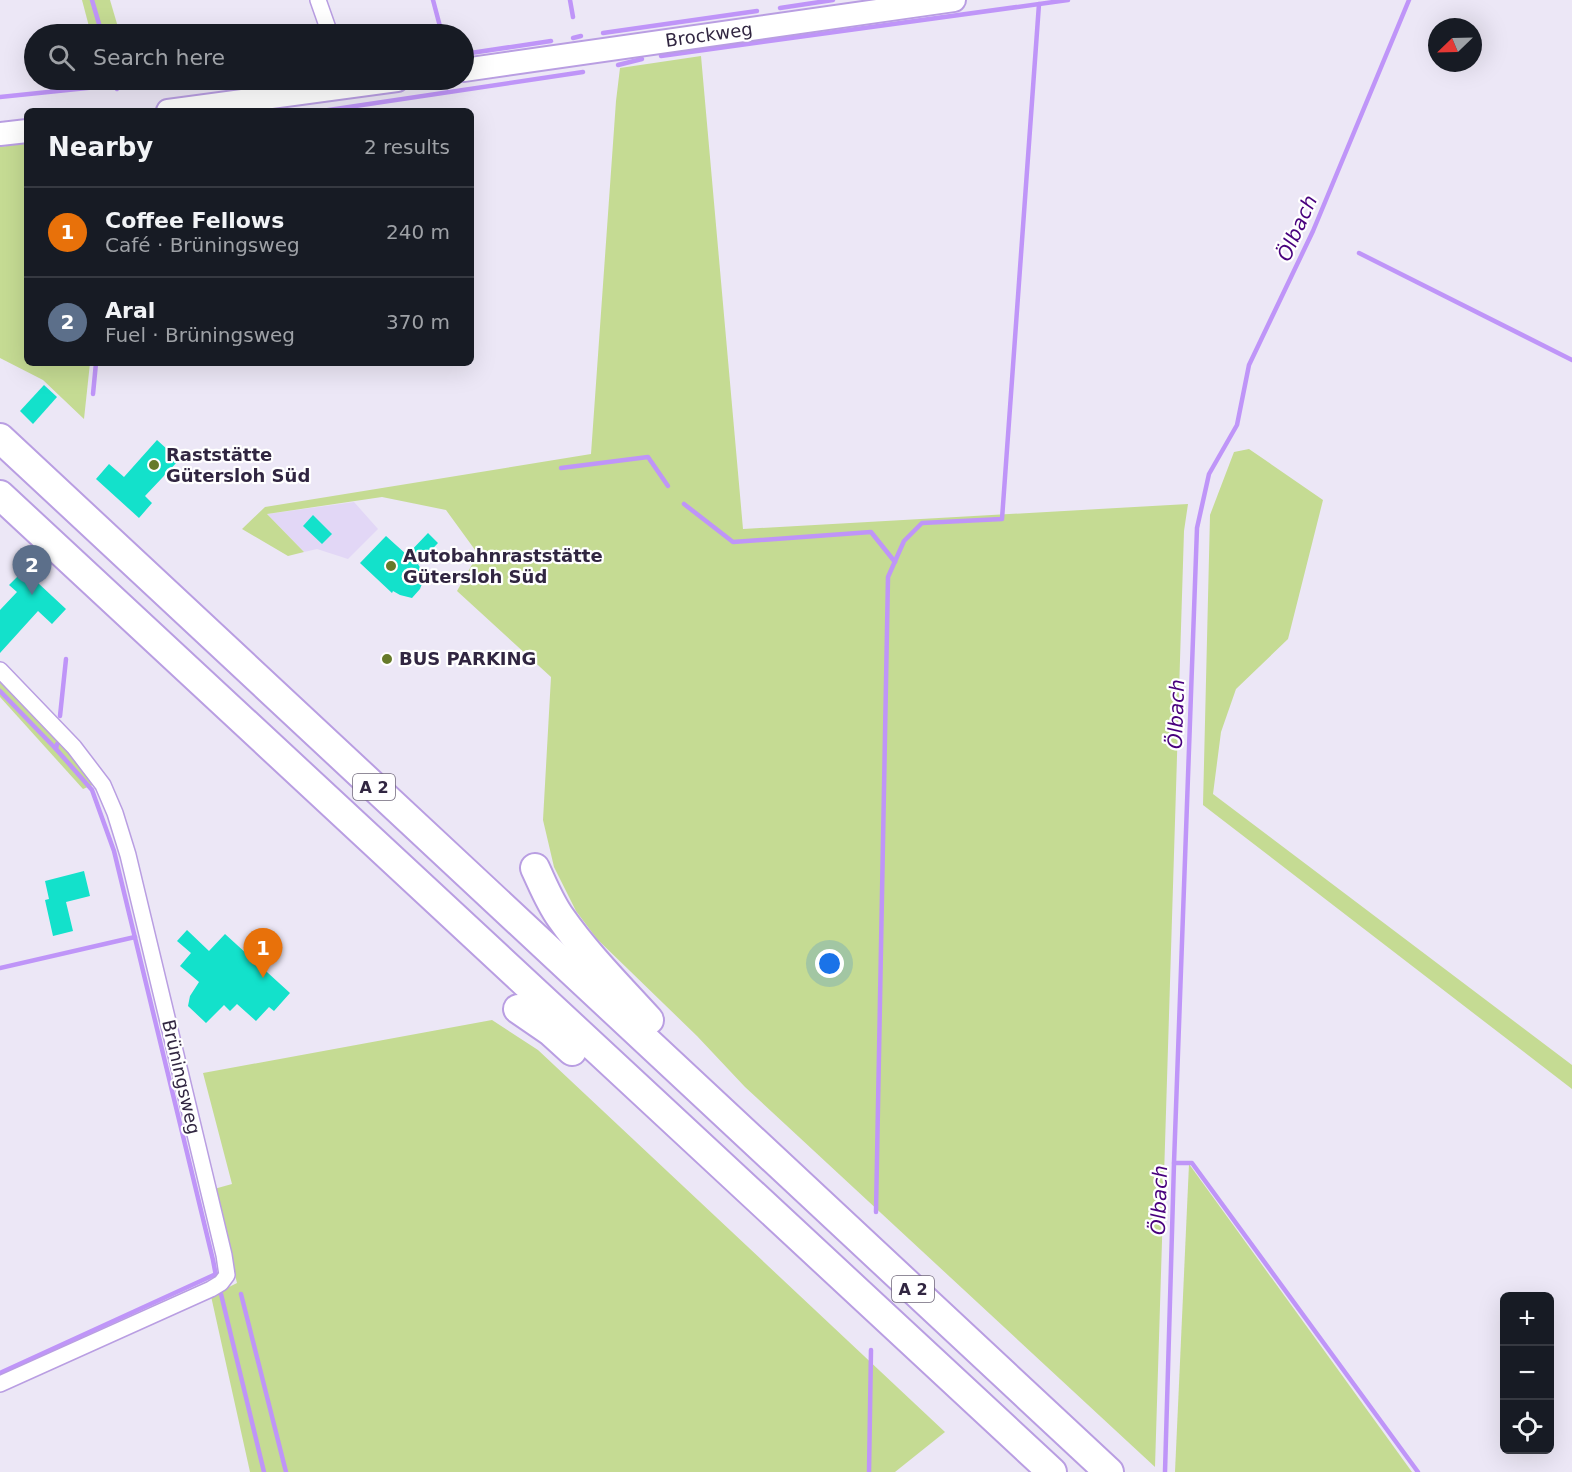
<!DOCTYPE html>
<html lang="en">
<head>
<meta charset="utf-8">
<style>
	:root { --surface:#171b24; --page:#242831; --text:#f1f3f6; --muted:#9ea1a6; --line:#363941; --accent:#d93025 }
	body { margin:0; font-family:"DejaVu Sans",sans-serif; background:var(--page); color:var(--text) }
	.controls { position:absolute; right:18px; bottom:18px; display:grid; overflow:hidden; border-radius:9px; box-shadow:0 6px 24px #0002 }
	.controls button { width:54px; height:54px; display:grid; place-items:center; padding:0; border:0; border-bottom:2px solid var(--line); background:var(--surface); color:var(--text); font:30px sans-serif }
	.compass { position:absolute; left:1428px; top:18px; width:54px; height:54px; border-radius:50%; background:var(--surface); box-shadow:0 6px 24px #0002; rotate:247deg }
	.you { position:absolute; left:830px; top:964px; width:21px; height:21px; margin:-15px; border:4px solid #fff; border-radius:50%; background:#1a73e8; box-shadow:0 0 0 9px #1a73e833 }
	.badge { display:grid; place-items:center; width:39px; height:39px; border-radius:50%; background:var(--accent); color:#fff; font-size:20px; font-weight:700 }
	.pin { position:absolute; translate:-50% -50px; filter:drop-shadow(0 2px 3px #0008) }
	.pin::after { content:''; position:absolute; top:32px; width:21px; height:18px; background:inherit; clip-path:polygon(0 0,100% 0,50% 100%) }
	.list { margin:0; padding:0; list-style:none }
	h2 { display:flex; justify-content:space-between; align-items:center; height:78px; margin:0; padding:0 24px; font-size:26px }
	h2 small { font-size:20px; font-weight:400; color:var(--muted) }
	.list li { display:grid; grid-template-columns:39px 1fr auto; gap:18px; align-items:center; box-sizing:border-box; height:90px; padding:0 24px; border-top:2px solid var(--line) }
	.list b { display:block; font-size:22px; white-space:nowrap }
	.list p { margin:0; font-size:20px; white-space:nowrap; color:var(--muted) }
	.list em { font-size:20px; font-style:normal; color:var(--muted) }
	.icon { flex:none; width:33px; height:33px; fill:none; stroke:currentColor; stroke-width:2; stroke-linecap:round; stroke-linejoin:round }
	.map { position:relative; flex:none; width:1572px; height:1472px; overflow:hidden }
	.search { position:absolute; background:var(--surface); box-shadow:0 6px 24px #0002; left:24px; top:24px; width:450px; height:66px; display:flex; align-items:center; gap:15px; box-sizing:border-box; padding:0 21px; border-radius:33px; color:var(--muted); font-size:22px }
	.panel { position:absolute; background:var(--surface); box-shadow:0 6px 24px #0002; left:24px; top:108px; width:450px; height:258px; border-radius:9px }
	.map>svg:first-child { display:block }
	.built { fill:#e2d7f6 }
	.green { fill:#c5db93 }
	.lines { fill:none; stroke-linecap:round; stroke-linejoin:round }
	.stream { stroke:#bf95f8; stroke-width:4.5 }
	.building { fill:#13e1cb }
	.street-casing { stroke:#b99ee2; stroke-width:18 }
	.secondary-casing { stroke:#b99ee2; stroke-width:26 }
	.highway-casing { stroke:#b99ee2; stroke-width:32 }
	.street { stroke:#fff; stroke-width:15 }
	.secondary { stroke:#fff; stroke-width:22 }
	.highway { stroke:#fff; stroke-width:28 }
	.poi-dot { fill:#667a2a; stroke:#fff; stroke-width:2 }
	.labels { text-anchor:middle; stroke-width:4.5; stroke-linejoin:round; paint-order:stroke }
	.shield { fill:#fff; stroke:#6f677a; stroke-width:1.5 }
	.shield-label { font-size:16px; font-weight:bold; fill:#312641 }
	.street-label { font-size:18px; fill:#312641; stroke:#fff }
	.poi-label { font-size:18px; font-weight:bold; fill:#312641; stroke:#fff; text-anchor:start }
	.water-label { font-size:20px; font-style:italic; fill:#48007d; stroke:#fff }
</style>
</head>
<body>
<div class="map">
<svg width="1572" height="1472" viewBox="0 0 1572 1472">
	<rect width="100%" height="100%" fill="#ece7f6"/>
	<polygon class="built" points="354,502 378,529 348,559 317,549 304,552 267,514"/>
	<g class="green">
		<polygon points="82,0 110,0 120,34 91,34"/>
		<polygon points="701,56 743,529 1188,504 1184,531 1155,1467 745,1087 697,1036 597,939 576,911 554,867 543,820 551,677 457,591 478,554 446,510 382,497 267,514 304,552 288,556 242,529 265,507 591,454 616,101 620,68"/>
		<polygon points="27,143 27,363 90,363 84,419 43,380 0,358 0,147"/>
		<polygon points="1249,449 1323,500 1288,639 1236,689 1221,732 1213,794 1572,1065 1572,1089 1203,805 1210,515 1234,452"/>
		<polygon points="0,677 68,749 95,784 83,789 0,697"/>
		<polygon points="492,1020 538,1050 945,1432 895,1472 250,1472 211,1296 237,1283 214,1189 232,1184 203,1073"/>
		<polygon points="1189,1164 1412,1472 1175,1472"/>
	</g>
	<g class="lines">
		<g class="stream">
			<polyline points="92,0 102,34"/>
			<polyline points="433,0 442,34"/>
			<polyline points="570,0 573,17"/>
			<polyline points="780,8 833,0"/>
			<polyline points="603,33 757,11"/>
			<polyline points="573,38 581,36"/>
			<polyline points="464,54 551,41"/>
			<polyline points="661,56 1068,0"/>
			<polyline points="618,65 642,59"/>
			<polyline points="114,80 117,89"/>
			<polyline points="0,97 116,85 191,80"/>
			<polyline points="322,111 583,72"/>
			<polyline points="1359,253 1572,360"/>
			<polyline points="93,394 96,363"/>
			<polyline points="561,468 648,457 668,486"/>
			<polyline points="684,504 733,542 871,532 895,562"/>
			<polyline points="0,691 56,749"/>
			<polyline points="60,716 66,659"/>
			<polyline points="57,744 56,749 92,790 114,851 213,1260 216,1276"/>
			<polyline points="0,968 135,937"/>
			<polyline points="1174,1163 1192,1163 1418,1472"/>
			<polyline points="876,1212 888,577 904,541 922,523 1002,519 1039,4"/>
			<polyline points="221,1294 264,1472"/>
			<polyline points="241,1294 286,1472"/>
			<polyline points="0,1373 216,1274"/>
			<polyline points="869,1472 871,1350"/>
			<polyline points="1165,1472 1174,1163 1197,528 1209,474 1237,425 1249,365 1313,231 1409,0"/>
		</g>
	</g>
	<g class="building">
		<polygon points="44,385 57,397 33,424 20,411"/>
		<polygon points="157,440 179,460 145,496 152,503 139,518 96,479 109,464 124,477"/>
		<polygon points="313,515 332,534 322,544 303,526"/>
		<polygon points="428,533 438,543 418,564 422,571 423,581 420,589 412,598 400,595 393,591 392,593 360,563 386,536 407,555"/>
		<polygon points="24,570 66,609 52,624 38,611 0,653 0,610 17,592 9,585"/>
		<polygon points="84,871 90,896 66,902 73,931 53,936 45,900 49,899 45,881"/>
		<polygon points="187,930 209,951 225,934 290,993 274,1011 269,1007 256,1021 237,1004 230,1011 224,1005 206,1023 188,1006 190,996 199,982 180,966 191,953 177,941"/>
	</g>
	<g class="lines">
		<g class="street-casing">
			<g id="street">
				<polyline points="318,0 330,34"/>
				<polyline points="0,670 74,747 103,785 115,813 128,855 224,1255 227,1275 221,1283 211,1289 0,1384"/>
			</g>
		</g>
		<g class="secondary-casing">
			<g id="secondary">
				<polyline points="464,70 954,0"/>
				<polyline points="168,111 397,80"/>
				<polyline points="0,134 27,131"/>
			</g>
		</g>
		<g class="highway-casing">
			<g id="highway">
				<polyline points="0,438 1109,1472"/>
				<polyline points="0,495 1052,1472"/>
				<path d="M535,868c8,17 15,35 26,50 26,37 58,69 88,102"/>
				<polyline points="518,1009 550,1031 572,1051"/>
			</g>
		</g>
		<use href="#street" class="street"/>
		<use href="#secondary" class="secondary"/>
		<use href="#highway" class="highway"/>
	</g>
	<g class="poi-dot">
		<circle cx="154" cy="465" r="6"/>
		<circle cx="391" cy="566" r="6"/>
		<circle cx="387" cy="659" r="6"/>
	</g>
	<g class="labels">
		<g class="shield">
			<rect x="353" y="774" width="42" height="26" rx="4.5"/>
			<rect x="892" y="1276" width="42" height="26" rx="4.5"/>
		</g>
		<g class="shield-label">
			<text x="374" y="793">A 2</text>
			<text x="913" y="1295">A 2</text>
		</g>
		<g class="street-label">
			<text transform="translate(709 35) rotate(-8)" y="6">Brockweg</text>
			<text transform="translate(181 1077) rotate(77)" y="6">Brüningsweg</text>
		</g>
		<g class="poi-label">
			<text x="166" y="461">Raststätte<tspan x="166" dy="21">Gütersloh Süd</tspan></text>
			<text x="403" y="562">Autobahnraststätte<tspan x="403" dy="21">Gütersloh Süd</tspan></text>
			<text x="399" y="665">BUS PARKING</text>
		</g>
		<g class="water-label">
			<text transform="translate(1297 228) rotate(-66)" y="7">Ölbach</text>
			<text transform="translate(1176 714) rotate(-88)" y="7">Ölbach</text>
			<text transform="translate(1159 1200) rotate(-88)" y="7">Ölbach</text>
		</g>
	</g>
</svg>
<div class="controls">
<button>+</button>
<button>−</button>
<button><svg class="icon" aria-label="locate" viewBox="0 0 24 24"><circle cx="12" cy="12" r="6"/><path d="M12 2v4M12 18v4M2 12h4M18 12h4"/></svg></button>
</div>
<svg class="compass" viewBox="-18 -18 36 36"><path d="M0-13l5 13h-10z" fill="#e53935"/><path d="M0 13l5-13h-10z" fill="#9ea1a6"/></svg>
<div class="you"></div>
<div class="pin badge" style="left:263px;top:978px;background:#e8710a">1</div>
<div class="pin badge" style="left:32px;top:595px;background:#5c6f8a">2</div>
<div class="search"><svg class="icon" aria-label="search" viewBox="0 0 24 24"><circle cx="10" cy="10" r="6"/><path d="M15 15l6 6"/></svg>Search here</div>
<section class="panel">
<h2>Nearby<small>2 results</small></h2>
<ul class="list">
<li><span class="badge" style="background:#e8710a">1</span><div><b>Coffee Fellows</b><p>Café · Brüningsweg</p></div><em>240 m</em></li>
<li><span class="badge" style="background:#5c6f8a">2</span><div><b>Aral</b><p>Fuel · Brüningsweg</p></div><em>370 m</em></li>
</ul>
</section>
</div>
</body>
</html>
